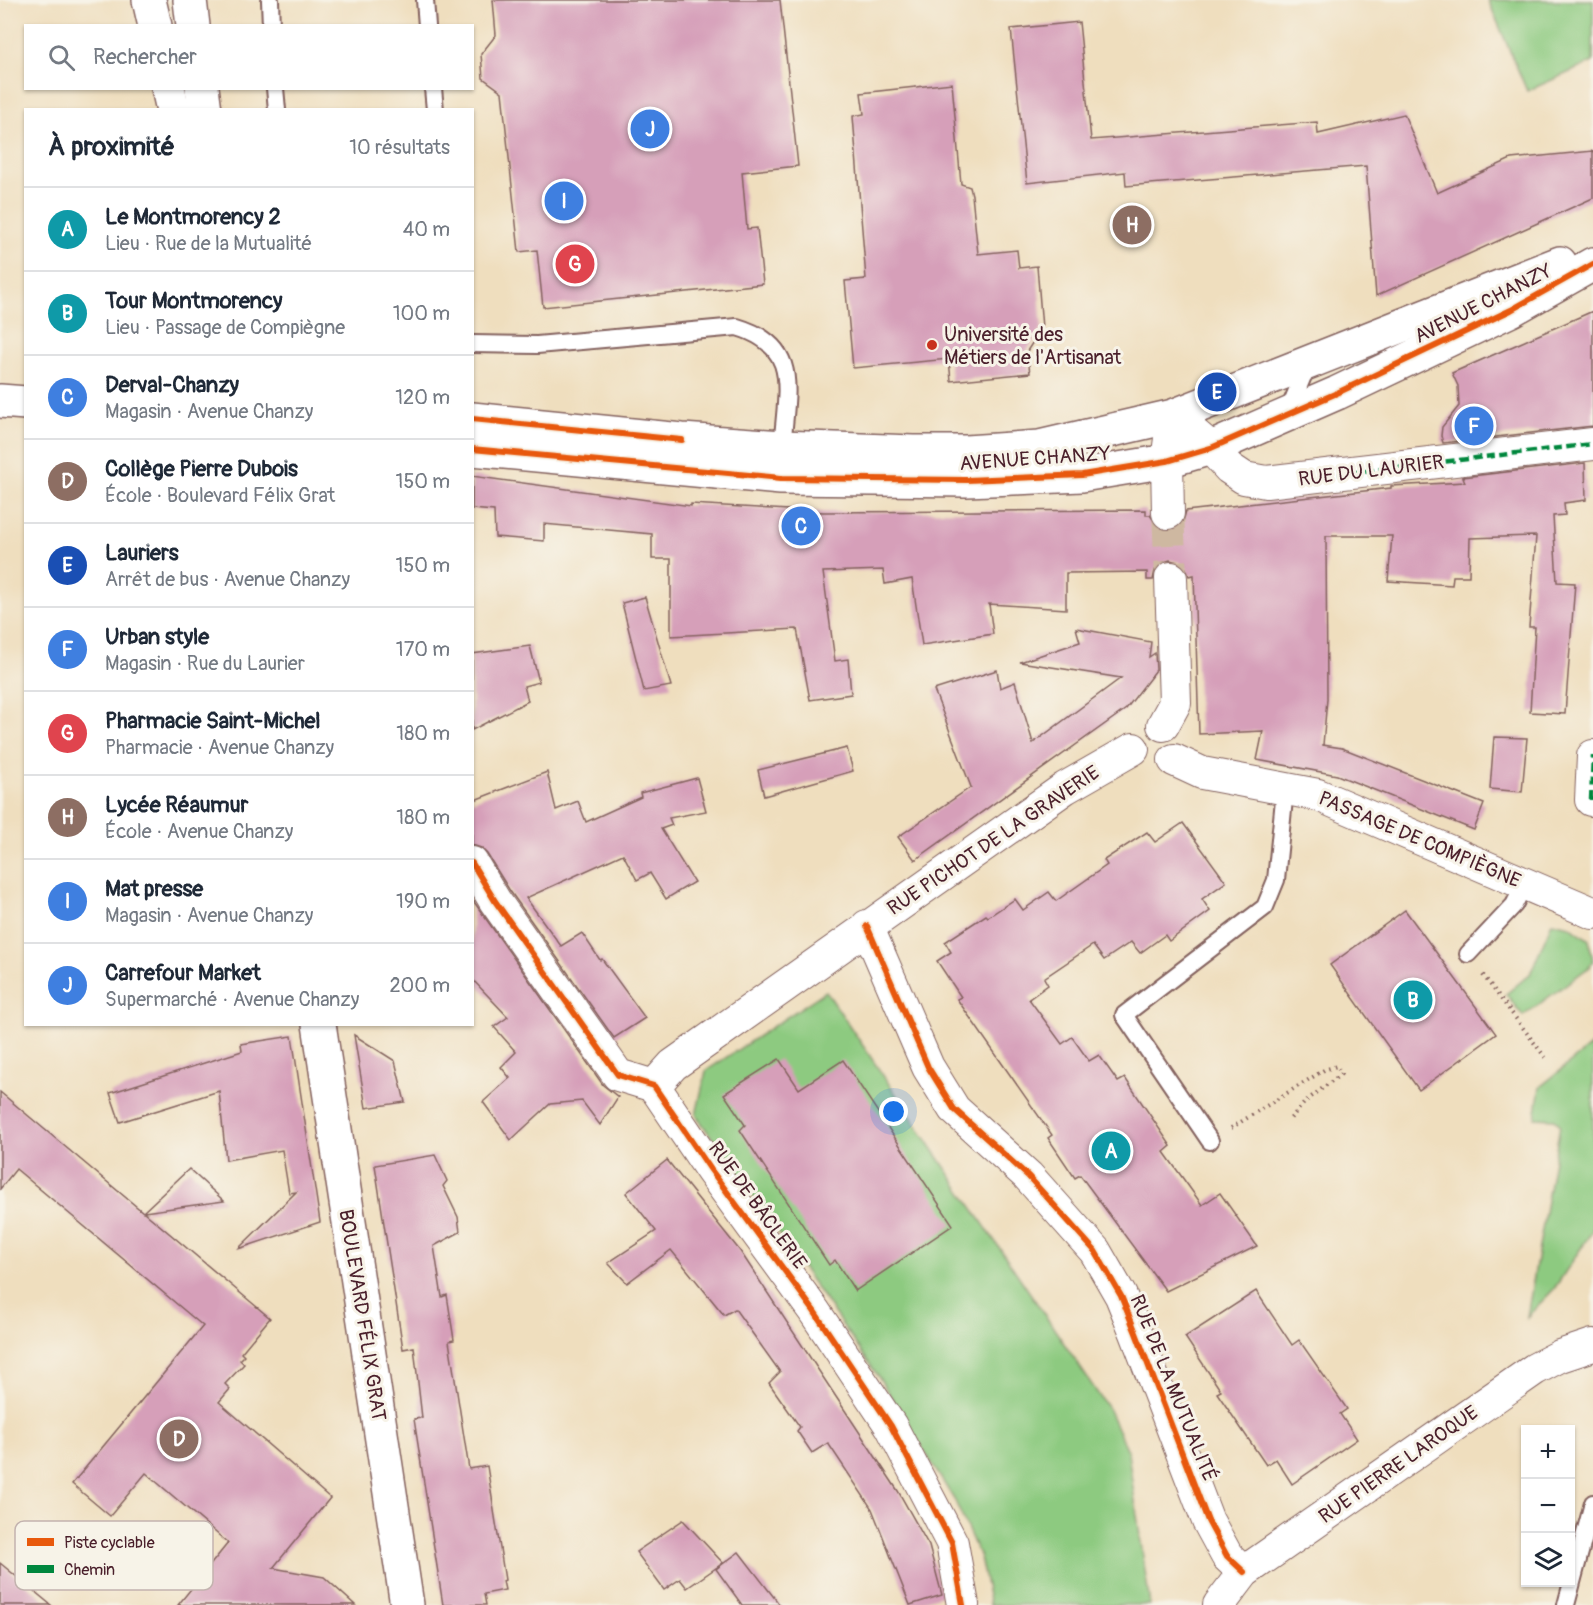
<!DOCTYPE html>
<html lang="fr">
<head>
<meta charset="utf-8">
<style>
	:root { --surface:#fff; --page:#f2f2f3; --text:#1f2937; --muted:#747a83; --line:#e0e1e3; --accent:#1a73e8 }
	body { margin:0; font-family:Pangolin,sans-serif; background:var(--page); color:var(--text) }
	.controls { position:absolute; right:18px; bottom:18px; display:grid; overflow:hidden; border-radius:0px; box-shadow:0 2px 4px #0004 }
	.controls button { width:54px; height:54px; display:grid; place-items:center; padding:0; border:0; border-bottom:2px solid var(--line); background:var(--surface); color:var(--text); font:30px sans-serif }
	.you { position:absolute; left:894px; top:1112px; width:21px; height:21px; margin:-15px; border:4px solid #fff; border-radius:50%; background:#1a73e8; box-shadow:0 0 0 9px #1a73e833 }
	.badge { display:grid; place-items:center; width:39px; height:39px; border-radius:50%; background:var(--accent); color:#fff; font-size:20px; font-weight:700 }
	.pin { position:absolute; translate:-50% -50%; border:3px solid #fff; box-shadow:0 2px 6px #0006 }
	.list { margin:0; padding:0; list-style:none }
	h2 { display:flex; justify-content:space-between; align-items:center; height:78px; margin:0; padding:0 24px; font-size:26px }
	h2 small { font-size:20px; font-weight:400; color:var(--muted) }
	.list li { display:grid; grid-template-columns:39px 1fr auto; gap:18px; align-items:center; box-sizing:border-box; height:84px; padding:0 24px; border-top:2px solid var(--line) }
	.list b { display:block; font-size:22px; white-space:nowrap }
	.list p { margin:0; font-size:20px; white-space:nowrap; color:var(--muted) }
	.list em { font-size:20px; font-style:normal; color:var(--muted) }
	.icon { flex:none; width:33px; height:33px; fill:none; stroke:currentColor; stroke-width:2; stroke-linecap:round; stroke-linejoin:round }
	.map { position:relative; flex:none; width:1593px; height:1605px; overflow:hidden }
	.search { position:absolute; background:var(--surface); box-shadow:0 2px 4px #0004; left:24px; top:24px; width:450px; height:66px; display:flex; align-items:center; gap:15px; box-sizing:border-box; padding:0 21px; border-radius:0px; color:var(--muted); font-size:22px }
	.panel { position:absolute; background:var(--surface); box-shadow:0 2px 4px #0004; left:24px; top:108px; width:450px; height:918px; border-radius:0px }
	.map>svg:first-child { display:block }
	.green { fill:#8dca80; stroke:#6c7456; stroke-width:1.5 }
	.building { fill:#d69fb9 }
	.lines { fill:none; stroke-linecap:round; stroke-linejoin:round }
	.minor-tunnel { stroke:#ceb8a1; stroke-width:32; stroke-dasharray:32 16; stroke-linecap:butt }
	.service-casing { stroke:#84625e; stroke-width:20 }
	.minor-casing { stroke:#84625e; stroke-width:34 }
	.tertiary-casing { stroke:#84625e; stroke-width:36 }
	.secondary-casing { stroke:#84625e; stroke-width:36 }
	.path { stroke:#84625e; stroke-width:4; stroke-dasharray:1.5 4.5; stroke-linecap:butt }
	.service { stroke:#fff; stroke-width:16 }
	.minor { stroke:#fff; stroke-width:32 }
	.tertiary { stroke:#fff; stroke-width:33 }
	.secondary { stroke:#fff; stroke-width:33 }
	.quiet { stroke:#00873e; stroke-width:4.5; stroke-dasharray:9 4.5; stroke-linecap:butt }
	.cycleway-casing { stroke:#f7f3e8; stroke-width:10 }
	.cycleway { stroke:#e8590c; stroke-width:6 }
	.poi-dot { fill:#c8321e; stroke:#f7f3e8; stroke-width:2 }
	.labels { text-anchor:middle; stroke-width:6; stroke-linejoin:round; paint-order:stroke }
	.street-label { font-size:20px; fill:#4a1f2b; stroke:#f7f3e8 }
	.poi-label { font-size:20px; fill:#4a1f2b; stroke:#f7f3e8; text-anchor:start }
	.key { fill:#f7f3e8; stroke:#c3b3af; stroke-width:1.5 }
	.key-label { font-size:16px; fill:#4a1f2b }
</style>
</head>
<body>
<div class="map">
<svg width="1593" height="1605" viewBox="0 0 1593 1605">
	<rect width="100%" height="100%" fill="#f7f3e8"/>
	<filter id="ink" filterUnits="userSpaceOnUse"><feTurbulence type="fractalNoise" baseFrequency=".0167" numOctaves="2"/><feDisplacementMap in="SourceGraphic" scale="12" xChannelSelector="R" yChannelSelector="G"/><feConvolveMatrix kernelMatrix="1 2 1 2 8 2 1 2 1" color-interpolation-filters="sRGB"/></filter>
	<filter id="wash" filterUnits="userSpaceOnUse"><feTurbulence type="fractalNoise" baseFrequency=".008" numOctaves="4" result="noise"/><feDisplacementMap in="SourceGraphic" scale="24" xChannelSelector="R" yChannelSelector="G"/><feGaussianBlur stdDeviation="1.35" result="paint"/><feColorMatrix in="noise" values="0 0 0 0 0 0 0 0 0 0 0 0 0 0 0 0 0 1.4 0 .05"/><feComposite in="paint" operator="in"/></filter>
	<g filter="url(#wash)">
		<rect width="100%" height="100%" fill="#efdebe"/>
		<g class="green">
			<polygon points="1488,0 1593,0 1593,62 1527,91"/>
			<polygon points="1552,922 1570,926 1589,940 1593,961 1588,968 1523,1016 1506,994 1530,974"/>
			<polygon points="826,991 1109,1410 1128,1453 1150,1605 990,1605 980,1557 955,1501 880,1379 696,1115 706,1071"/>
			<polygon points="1593,1044 1593,1230 1554,1289 1527,1317 1560,1125 1555,1119 1535,1118 1540,1087"/>
		</g>
		<g id="blocks">
			<g class="building">
				<polygon points="493,0 780,0 798,166 742,172 747,229 757,228 763,284 543,307 537,250 519,252 502,92 483,78 481,54 496,35"/>
				<polygon points="1079,22 1091,140 1317,122 1318,134 1404,114 1437,193 1511,159 1593,151 1593,198 1376,296 1366,166 1126,186 1125,172 1027,183 1011,29"/>
				<polygon points="952,83 961,184 970,187 972,195 978,254 1017,250 1019,268 1037,266 1042,328 1027,351 1030,373 951,381 949,359 853,368 845,281 866,279 853,116 864,114 861,93"/>
				<polygon points="1593,311 1593,426 1443,443 1441,436 1442,427 1459,406 1458,386 1452,373"/>
				<polygon points="1585,463 1586,500 1564,503 1565,515 1553,516 1557,582 1575,583 1565,714 1530,712 1535,627 1529,627 1536,536 1470,538 1469,576 1453,576 1452,585 1388,581 1392,536 1326,536 1327,699 1323,745 1342,748 1484,804 1474,830 1337,775 1257,760 1263,731 1199,734 1194,575 1189,576 1186,568 1179,562 1170,560 1161,563 1155,570 1153,580 1147,580 1147,572 1066,573 1066,609 989,604 993,634 922,645 912,579 885,584 883,570 823,572 835,661 848,659 851,694 810,700 797,629 671,636 671,559 652,559 652,534 544,524 544,541 495,537 494,511 472,509 472,476 691,506 691,504 823,512 1146,510 1146,515 1150,515 1159,528 1169,531 1177,529 1183,522 1186,511 1391,488 1391,486 1465,482 1463,477"/>
				<polygon points="645,597 671,686 644,691 622,603"/>
				<polygon points="1076,628 1151,642 1149,657 1155,653 1156,670 1126,709 915,860 898,837 971,787 934,690 997,670 1000,688 1015,682 1033,743 1121,678 1020,662 1080,642"/>
				<polygon points="530,646 539,682 524,686 528,701 472,730 472,654"/>
				<polygon points="1494,737 1527,738 1522,792 1490,789"/>
				<polygon points="847,748 853,771 764,796 758,770"/>
				<polygon points="547,772 556,810 578,801 586,822 641,797 640,793 697,778 706,811 669,818 672,825 661,829 694,882 666,899 650,873 637,880 623,854 526,898 561,946 582,933 600,960 602,959 645,1018 614,1038 510,891 487,854 481,848 472,845 472,801"/>
				<polygon points="1183,823 1226,882 1202,899 1210,911 1169,941 1165,935 1140,953 1131,942 1104,960 1093,945 1044,978 1048,985 1029,999 1062,1044 1072,1037 1089,1061 1099,1055 1118,1082 1125,1078 1171,1146 1164,1152 1202,1205 1220,1193 1257,1246 1166,1291 1080,1175 1075,1178 1048,1138 1052,1135 957,999 961,997 937,961 951,952 945,942 986,915 988,917 1015,899 1023,910 1049,892 1056,901 1107,865 1104,860 1147,832 1155,842"/>
				<polygon points="472,899 603,1085 618,1097 600,1125 582,1101 550,1104 511,1140 483,1102 510,1078 501,1067 516,1052 494,1027 508,1017 472,979"/>
				<polygon points="1405,910 1496,1034 1419,1090 1330,965"/>
				<polygon points="354,1035 395,1061 405,1102 366,1108"/>
				<polygon points="292,1036 320,1222 238,1249 296,1192 289,1193 282,1150 226,1160 219,1091 120,1122 110,1093 242,1051 241,1044"/>
				<polygon points="779,1059 799,1089 843,1060 953,1225 855,1291 835,1260 829,1265 740,1130 745,1125 724,1094"/>
				<polygon points="0,1092 143,1212 189,1169 224,1201 144,1212 270,1318 241,1353 244,1356 240,1360 244,1364 225,1384 230,1389 219,1402 330,1498 273,1568 324,1577 355,1605 178,1605 228,1543 146,1473 110,1516 72,1484 203,1326 16,1169 0,1189"/>
				<polygon points="435,1155 447,1181 443,1186 458,1217 460,1232 434,1246 442,1297 447,1295 454,1340 449,1341 469,1469 487,1466 505,1580 503,1581 505,1590 484,1594 486,1605 443,1605 414,1419 422,1418 414,1347 403,1349 375,1165"/>
				<polygon points="667,1160 740,1251 898,1491 929,1546 942,1595 910,1605 872,1509 828,1443 812,1453 797,1431 800,1427 769,1383 780,1372 735,1309 724,1315 671,1250 627,1283 608,1263 656,1231 626,1193"/>
				<polygon points="1256,1291 1292,1345 1299,1340 1347,1409 1340,1414 1357,1439 1292,1484 1276,1459 1266,1465 1217,1393 1221,1391 1185,1337"/>
				<polygon points="683,1520 723,1563 687,1588 680,1579 664,1590 636,1552"/>
				<polygon points="739,1552 780,1605 742,1605 716,1569"/>
				<polygon points="0,1563 51,1605 0,1605"/>
			</g>
		</g>
	</g>
	<g filter="url(#ink)">
		<use href="#blocks" fill-opacity="0" stroke="#84625e" stroke-width="1.5"/>
		<g class="lines">
			<polyline class="minor-tunnel" points="1168,513 1171,578"/>
			<g class="service-casing">
				<g id="service">
					<polyline points="270,0 271,26"/>
					<polyline points="425,0 427,26"/>
					<polyline points="275,88 277,110"/>
					<polyline points="433,88 435,110"/>
					<path d="M472,344l65,1 200,-18c68,20 47,69 45,126"/>
					<polyline points="1288,412 1308,364"/>
					<polyline points="1468,954 1514,905 1525,883"/>
					<polyline points="1210,1141 1124,1015 1265,907 1276,880 1285,789"/>
					<polyline points="1566,1605 1593,1503"/>
				</g>
			</g>
			<g class="minor-casing">
				<g id="minor">
					<polyline points="1173,416 1211,448 1229,468 1244,478 1266,482 1593,444"/>
					<polyline points="1168,513 1167,461 1173,416"/>
					<polyline points="1163,725 1175,703 1171,578"/>
					<polyline points="1174,760 1202,773 1318,795 1593,913"/>
					<polyline points="1591,800 1593,756"/>
					<polyline points="472,863 495,901 618,1075 654,1086 711,1170 814,1311 891,1426 952,1543 963,1605"/>
					<polyline points="867,926 928,1067 954,1109 1028,1176 1095,1251 1121,1296 1136,1333 1208,1521 1227,1556 1244,1572"/>
					<polyline points="654,1086 673,1065 1065,788 1133,749"/>
					<polyline points="1219,1605 1244,1572 1535,1369 1560,1356 1593,1345"/>
				</g>
			</g>
			<g class="tertiary-casing">
				<g id="tertiary">
					<polyline points="0,401 26,403"/>
					<polyline points="472,419 682,440 782,447 913,452 966,452 1039,447 1173,416 1560,263"/>
					<polyline points="472,449 781,478 967,480 1082,475 1167,461 1211,448 1337,393 1511,310 1593,264"/>
				</g>
			</g>
			<g class="secondary-casing">
				<g id="secondary">
					<polyline points="149,0 155,26"/>
					<polyline points="190,0 193,26"/>
					<polyline points="168,88 173,110"/>
					<polyline points="202,88 205,110"/>
					<polyline points="319,1024 407,1605"/>
				</g>
			</g>
			<g class="path">
				<polyline points="1483,975 1548,1061"/>
				<polyline points="1231,1128 1324,1070 1337,1066 1341,1074 1306,1101 1289,1120"/>
			</g>
			<use href="#service" class="service"/>
			<use href="#minor" class="minor"/>
			<use href="#tertiary" class="tertiary"/>
			<use href="#secondary" class="secondary"/>
			<g class="quiet">
				<polyline points="1325,476 1593,444"/>
				<polyline points="1591,800 1593,756"/>
			</g>
			<g class="cycleway-casing">
				<g id="cycleway">
					<polyline points="472,419 682,440"/>
					<polyline points="472,449 781,478 967,480 1082,475 1167,461 1211,448 1337,393 1511,310 1593,264"/>
					<polyline points="472,863 495,901 618,1075 654,1086 711,1170 814,1311 891,1426 952,1543 963,1605"/>
					<polyline points="867,926 928,1067 954,1109 1028,1176 1095,1251 1121,1296 1136,1333 1208,1521 1227,1556 1244,1572"/>
				</g>
			</g>
			<use href="#cycleway" class="cycleway"/>
		</g>
	</g>
	<circle class="poi-dot" cx="932" cy="345" r="6"/>
	<g class="labels">
		<g class="street-label">
			<text transform="translate(1483 303) rotate(-27)" y="7">AVENUE CHANZY</text>
			<text transform="translate(1035 458) rotate(-4)" y="7">AVENUE CHANZY</text>
			<text transform="translate(1371 470) rotate(-7)" y="7">RUE DU LAURIER</text>
			<text transform="translate(1420 839) rotate(23)" y="7">PASSAGE DE COMPIÈGNE</text>
			<text transform="translate(993 840) rotate(-34)" y="7">RUE PICHOT DE LA GRAVERIE</text>
			<text transform="translate(758 1205) rotate(54)" y="7">RUE DE BÂCLERIE</text>
			<text transform="translate(363 1315) rotate(81)" y="7">BOULEVARD FÉLIX GRAT</text>
			<text transform="translate(1174 1388) rotate(68)" y="7">RUE DE LA MUTUALITÉ</text>
			<text transform="translate(1398 1464) rotate(-35)" y="7">RUE PIERRE LAROQUE</text>
		</g>
		<g class="poi-label">
			<text x="944" y="341">Université des<tspan x="944" dy="23">Métiers de l'Artisanat</tspan></text>
		</g>
	</g>
	<rect x="15" y="1521" width="198" height="69" rx="9" class="key"/>
	<rect x="27" y="1538" width="27" height="8" fill="#e8590c"/>
	<rect x="27" y="1565" width="27" height="8" fill="#00873e"/>
	<g class="key-label">
		<text x="64" y="1548">Piste cyclable</text>
		<text x="64" y="1575">Chemin</text>
	</g>
</svg>
<div class="controls">
<button>+</button>
<button>−</button>
<button><svg class="icon" aria-label="layers" viewBox="0 0 24 24"><path d="M12 4l9 5-9 5-9-5zM3 14l9 5 9-5"/></svg></button>
</div>
<div class="you"></div>
<div class="pin badge" style="left:1111px;top:1151px;background:#0f9aa8">A</div>
<div class="pin badge" style="left:1413px;top:1000px;background:#0f9aa8">B</div>
<div class="pin badge" style="left:801px;top:526px;background:#3f7fe0">C</div>
<div class="pin badge" style="left:179px;top:1439px;background:#8d6e63">D</div>
<div class="pin badge" style="left:1217px;top:392px;background:#1a4fb4">E</div>
<div class="pin badge" style="left:1474px;top:426px;background:#3f7fe0">F</div>
<div class="pin badge" style="left:575px;top:264px;background:#e0444e">G</div>
<div class="pin badge" style="left:1132px;top:225px;background:#8d6e63">H</div>
<div class="pin badge" style="left:564px;top:201px;background:#3f7fe0">I</div>
<div class="pin badge" style="left:650px;top:129px;background:#3f7fe0">J</div>
<div class="search"><svg class="icon" aria-label="search" viewBox="0 0 24 24"><circle cx="10" cy="10" r="6"/><path d="M15 15l6 6"/></svg>Rechercher</div>
<section class="panel">
<h2>À proximité<small>10 résultats</small></h2>
<ul class="list">
<li><span class="badge" style="background:#0f9aa8">A</span><div><b>Le Montmorency 2</b><p>Lieu · Rue de la Mutualité</p></div><em>40 m</em></li>
<li><span class="badge" style="background:#0f9aa8">B</span><div><b>Tour Montmorency</b><p>Lieu · Passage de Compiègne</p></div><em>100 m</em></li>
<li><span class="badge" style="background:#3f7fe0">C</span><div><b>Derval-Chanzy</b><p>Magasin · Avenue Chanzy</p></div><em>120 m</em></li>
<li><span class="badge" style="background:#8d6e63">D</span><div><b>Collège Pierre Dubois</b><p>École · Boulevard Félix Grat</p></div><em>150 m</em></li>
<li><span class="badge" style="background:#1a4fb4">E</span><div><b>Lauriers</b><p>Arrêt de bus · Avenue Chanzy</p></div><em>150 m</em></li>
<li><span class="badge" style="background:#3f7fe0">F</span><div><b>Urban style</b><p>Magasin · Rue du Laurier</p></div><em>170 m</em></li>
<li><span class="badge" style="background:#e0444e">G</span><div><b>Pharmacie Saint-Michel</b><p>Pharmacie · Avenue Chanzy</p></div><em>180 m</em></li>
<li><span class="badge" style="background:#8d6e63">H</span><div><b>Lycée Réaumur</b><p>École · Avenue Chanzy</p></div><em>180 m</em></li>
<li><span class="badge" style="background:#3f7fe0">I</span><div><b>Mat presse</b><p>Magasin · Avenue Chanzy</p></div><em>190 m</em></li>
<li><span class="badge" style="background:#3f7fe0">J</span><div><b>Carrefour Market</b><p>Supermarché · Avenue Chanzy</p></div><em>200 m</em></li>
</ul>
</section>
</div>
</body>
</html>
